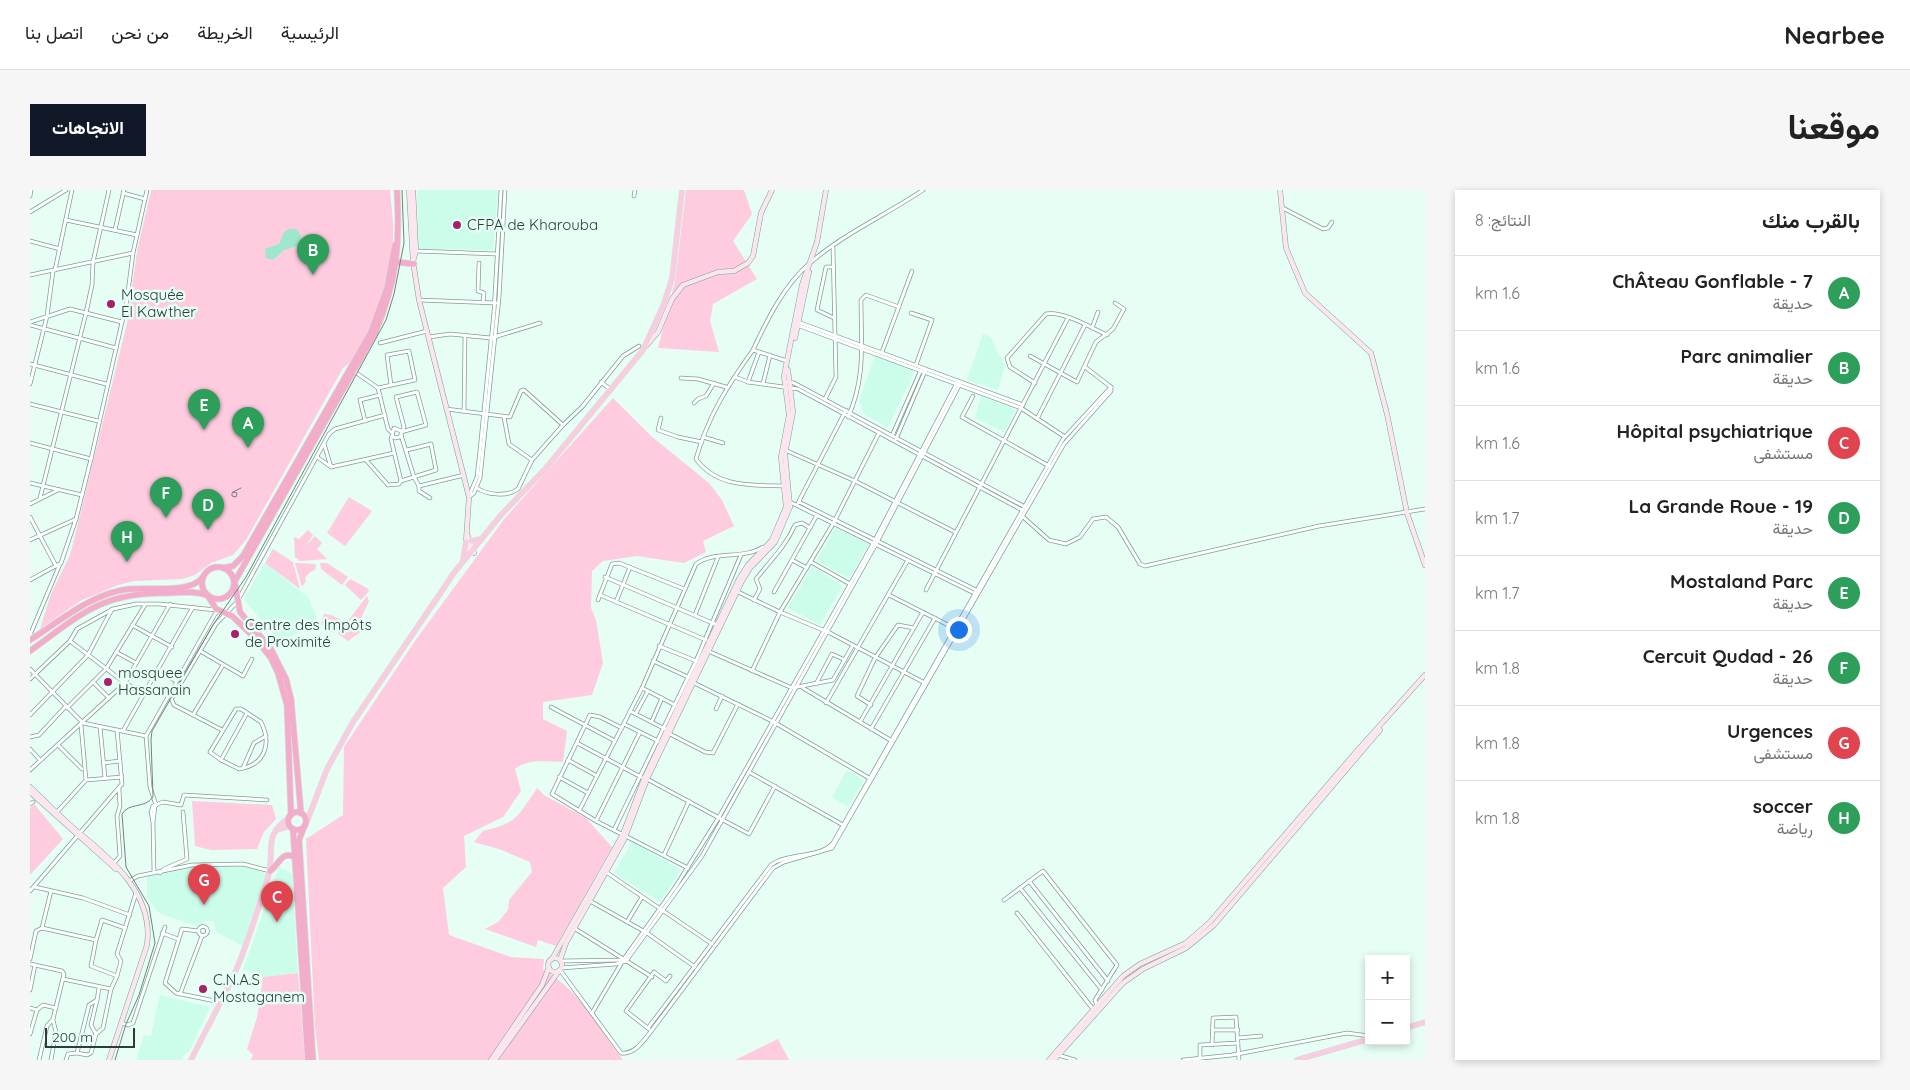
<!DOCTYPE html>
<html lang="ar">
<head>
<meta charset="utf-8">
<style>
	:root { --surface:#fff; --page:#f6f6f6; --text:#222; --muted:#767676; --line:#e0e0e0; --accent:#111827 }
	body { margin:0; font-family:Quicksand,Vazirmatn,sans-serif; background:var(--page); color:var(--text); direction:rtl }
	.controls { position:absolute; right:15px; bottom:15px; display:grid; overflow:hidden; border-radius:0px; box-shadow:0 2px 8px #0003 }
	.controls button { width:45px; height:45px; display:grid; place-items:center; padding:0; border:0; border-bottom:1px solid var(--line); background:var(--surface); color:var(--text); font:25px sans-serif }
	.scale { position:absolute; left:15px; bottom:12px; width:90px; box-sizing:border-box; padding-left:5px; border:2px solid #2d3d37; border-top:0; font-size:14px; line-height:18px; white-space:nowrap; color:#2d3d37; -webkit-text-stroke:4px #e6fef4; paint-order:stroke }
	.you { position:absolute; left:928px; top:439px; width:18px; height:18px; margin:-12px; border:4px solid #fff; border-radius:50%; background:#1a73e8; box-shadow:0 0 0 8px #1a73e833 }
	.badge { display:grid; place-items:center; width:32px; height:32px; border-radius:50%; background:var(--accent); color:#fff; font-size:16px; font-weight:700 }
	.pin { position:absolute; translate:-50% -41px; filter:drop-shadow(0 1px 2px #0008) }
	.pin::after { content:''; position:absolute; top:26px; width:18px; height:15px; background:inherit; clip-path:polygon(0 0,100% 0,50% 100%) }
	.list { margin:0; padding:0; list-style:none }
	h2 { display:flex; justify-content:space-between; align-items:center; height:65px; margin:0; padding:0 20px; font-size:21px }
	h2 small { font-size:16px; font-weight:400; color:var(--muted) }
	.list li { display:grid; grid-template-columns:32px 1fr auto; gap:15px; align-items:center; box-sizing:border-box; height:75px; padding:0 20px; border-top:1px solid var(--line) }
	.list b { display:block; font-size:19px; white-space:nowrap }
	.list p { margin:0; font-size:16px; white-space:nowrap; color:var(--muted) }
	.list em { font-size:16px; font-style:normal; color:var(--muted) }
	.map { position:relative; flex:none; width:1395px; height:870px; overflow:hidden; direction:ltr; border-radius:0px }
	header { display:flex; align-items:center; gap:30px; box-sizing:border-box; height:70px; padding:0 25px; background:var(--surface); border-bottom:1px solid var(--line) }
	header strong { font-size:24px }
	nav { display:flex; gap:28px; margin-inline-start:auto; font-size:18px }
	.intro { display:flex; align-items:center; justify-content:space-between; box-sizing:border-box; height:120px; padding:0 30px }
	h1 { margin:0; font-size:35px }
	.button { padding:12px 22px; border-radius:0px; background:var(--accent); color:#fff; font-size:18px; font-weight:700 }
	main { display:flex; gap:30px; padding:0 30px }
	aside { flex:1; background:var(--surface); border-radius:0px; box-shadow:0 2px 8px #0003 }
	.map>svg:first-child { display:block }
	.built { fill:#cbfdea }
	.green { fill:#fecbdf }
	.water { fill:#9de8cd }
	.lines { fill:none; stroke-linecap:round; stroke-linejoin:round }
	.street-casing { stroke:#7ba193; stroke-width:4.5 }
	.secondary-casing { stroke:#7ba193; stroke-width:5.5 }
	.primary-casing { stroke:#dde0df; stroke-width:6 }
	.highway-casing { stroke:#dde0df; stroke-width:7 }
	.street { stroke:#fff; stroke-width:3 }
	.secondary { stroke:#fbe6ef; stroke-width:4.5 }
	.primary { stroke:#f7cedf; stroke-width:5 }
	.highway { stroke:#f2adca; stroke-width:5.5 }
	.tram { stroke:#71847c; stroke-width:1 }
	.poi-dot { fill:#a6206a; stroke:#e6fef4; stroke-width:2 }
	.labels { text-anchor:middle; stroke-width:5; stroke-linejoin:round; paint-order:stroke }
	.poi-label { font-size:15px; fill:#2d3d37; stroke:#e6fef4; text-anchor:start }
</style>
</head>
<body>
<header>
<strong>Nearbee</strong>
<nav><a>الرئيسية</a><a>الخريطة</a><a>من نحن</a><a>اتصل بنا</a></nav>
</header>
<div class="intro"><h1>موقعنا</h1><a class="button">الاتجاهات</a></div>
<main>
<aside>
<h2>بالقرب منك<small>النتائج: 8</small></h2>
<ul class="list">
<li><span class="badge" style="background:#2e9e5b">A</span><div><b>7 - ChÂteau Gonflable</b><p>حديقة</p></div><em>1.6 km</em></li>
<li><span class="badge" style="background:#2e9e5b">B</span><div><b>Parc animalier</b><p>حديقة</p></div><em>1.6 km</em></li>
<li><span class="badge" style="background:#e0444e">C</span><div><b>Hôpital psychiatrique</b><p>مستشفى</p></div><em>1.6 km</em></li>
<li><span class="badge" style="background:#2e9e5b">D</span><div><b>19 - La Grande Roue</b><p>حديقة</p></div><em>1.7 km</em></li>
<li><span class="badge" style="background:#2e9e5b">E</span><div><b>Mostaland Parc</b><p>حديقة</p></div><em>1.7 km</em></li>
<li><span class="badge" style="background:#2e9e5b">F</span><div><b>26 - Cercuit Qudad</b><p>حديقة</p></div><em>1.8 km</em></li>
<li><span class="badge" style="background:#e0444e">G</span><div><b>Urgences</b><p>مستشفى</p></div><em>1.8 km</em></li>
<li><span class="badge" style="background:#2e9e5b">H</span><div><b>soccer</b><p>رياضة</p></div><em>1.8 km</em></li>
</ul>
</aside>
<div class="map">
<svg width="1395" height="870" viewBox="0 0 1395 870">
	<rect width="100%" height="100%" fill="#e6fef4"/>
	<g class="built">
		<polygon points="387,0 468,0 463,60 389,59"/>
		<polygon points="953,144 960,147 975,175 968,200 937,190"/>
		<polygon points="845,165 881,179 884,183 858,237 835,225 829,211"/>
		<polygon points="951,206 986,220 974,242 945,228"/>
		<polygon points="805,338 839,354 819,388 786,371"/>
		<polygon points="235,373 278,407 289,434 250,451 245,447 214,409"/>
		<polygon points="782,376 812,396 790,435 758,418"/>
		<polygon points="817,580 834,590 818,617 802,607"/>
		<polygon points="602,652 651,680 630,712 584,683"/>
		<polygon points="216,675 236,684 213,756 186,742 184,732 176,730 169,737 129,723 117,708 117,686 121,685 163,677"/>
		<polygon points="249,677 262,684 268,783 233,787 213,780"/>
		<polygon points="130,805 180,817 159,862 155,863 152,870 106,870 114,845 121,846"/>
	</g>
	<g class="green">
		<path d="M121,0h239c1,15 4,31 3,47 -2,37 -18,109 -50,131l-97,172 -13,15 -22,8 -16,12 -13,4 -47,2 -17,4 -38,16 -40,28 11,-35 19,-39 9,-36 48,-196 10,-71z"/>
		<polygon points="656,0 714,0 722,24 703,51 727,89 683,114 680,131 689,162 628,158 645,92"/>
		<path d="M583,208l38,38 58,47 13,17 12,26 -31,15 3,11 -22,11 -47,-7 -34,5 -11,10 -1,37 5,12 7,43 -11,32 -49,7v17l24,12 -4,31c-17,0 -34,-4 -48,7l6,22 -18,26 -39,19 2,31 -23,21 6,47 62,22 33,2 -1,11c35,18 57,59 80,90h-304l-4,-32 -9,-189 37,-24 1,-68 71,-106 90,-123z"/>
		<polygon points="319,307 342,321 315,356 297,343"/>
		<polygon points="278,340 283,345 276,356 285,346 292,353 287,359 297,369 270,371 265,367 264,347 269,349"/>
		<polygon points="243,359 263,372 270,399 235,373"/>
		<polygon points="265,373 285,374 286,376 285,380 280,382 275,388 276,391 272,397"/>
		<polygon points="290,373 297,373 318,387 312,395 291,379"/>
		<polygon points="320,389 337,398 339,401 331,410 315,395"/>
		<polygon points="337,406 339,411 332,426 332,441 318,451 308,444"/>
		<polygon points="294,424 302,425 312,431 304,443 291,434"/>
		<path d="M507,598l7,7 42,23 26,29 -56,99 -18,-6 -2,7 -51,-18 13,-7 10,-12 1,-10 23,-28 -2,-10 -31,-13 -25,-7 9,-11c35,-8 35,-15 54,-43z"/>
		<polygon points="162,611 242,615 246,629 234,642 227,659 181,660 165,656"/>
		<polygon points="4,614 33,649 0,685 0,618"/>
		<polygon points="268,783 275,870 221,870 223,865 217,859 227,827 233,787"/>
		<polygon points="748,849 759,870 705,870"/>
	</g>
	<polygon class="water" points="259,39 266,39 270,43 271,50 267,56 254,60 243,70 236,68 235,59 249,54 254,42"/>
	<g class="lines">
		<g class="street-casing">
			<g id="street">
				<polyline points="93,3 115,9"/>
				<polyline points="0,6 1,0"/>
				<polyline points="604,6 605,0"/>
				<polyline points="1251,17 1293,39 1298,38 1302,32"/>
				<polyline points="0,22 36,0"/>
				<polyline points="36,30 107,45"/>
				<polyline points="85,40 94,0"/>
				<polyline points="0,51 30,59"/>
				<polyline points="386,61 467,64"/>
				<polyline points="449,73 448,101 454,103 453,113"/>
				<polyline points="803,77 796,77 787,120 804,128"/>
				<polyline points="25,80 42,0"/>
				<polyline points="0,85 103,63"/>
				<polyline points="389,110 466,113"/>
				<polyline points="881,123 902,130 886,175"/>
				<polyline points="0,132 40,119 92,132"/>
				<polyline points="768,132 993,215"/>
				<polyline points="0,135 86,158"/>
				<polyline points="767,135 991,218 1035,247"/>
				<polyline points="1062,138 1068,122"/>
				<polyline points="399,147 420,144 461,148 510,133"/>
				<polyline points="350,153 397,141"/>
				<path d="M723,160c-25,35 -45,66 -57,109 21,29 56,26 89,27"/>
				<polyline points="852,162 882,81"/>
				<polyline points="1000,166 1047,192 1066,152 1083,139 1094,119 1085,113"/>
				<path d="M757,171l-34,-11c14,-30 31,-65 57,-87 33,-29 76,-48 113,-73"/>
				<polyline points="0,174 76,194"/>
				<polyline points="325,182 348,198 358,239 361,242"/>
				<polyline points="705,187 718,192 768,199 992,320"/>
				<polyline points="651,188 668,189 696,197"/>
				<polyline points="571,192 581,200"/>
				<polyline points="718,192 729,162"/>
				<polyline points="758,192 764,193 995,317"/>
				<path d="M1005,193l-25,-16 -3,-9 39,-44c15,-4 46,14 61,21"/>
				<polyline points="0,194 17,126 23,81"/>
				<polyline points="733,194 740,165"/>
				<polyline points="348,198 385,190 379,161 357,165 361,195"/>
				<polyline points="943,206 932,227 1019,276"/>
				<polyline points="795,209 806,187 803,58"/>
				<polyline points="664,213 668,209 676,206 684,193"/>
				<polyline points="0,214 68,231"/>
				<polyline points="416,219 480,227 491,201 494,200 533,235"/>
				<polyline points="434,221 435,145"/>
				<polyline points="474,227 479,254 502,270"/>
				<path d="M818,227c18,-39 13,-75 13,-117l5,-5 33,12"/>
				<polyline points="631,228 628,240 648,247 672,252"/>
				<polyline points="1007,229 1055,135"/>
				<polyline points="335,231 330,210 350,205"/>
				<polyline points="371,241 364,238 362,246 365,248 370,247 374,237 366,207 387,202 396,235 371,242"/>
				<polyline points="371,245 384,287 389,296 434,285"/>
				<polyline points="362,246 361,249 371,291 406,280 401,254 377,260"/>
				<polyline points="862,246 891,180"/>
				<polyline points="673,247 693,253"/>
				<polyline points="866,249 895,181"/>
				<polyline points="0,253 61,269"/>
				<polyline points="294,254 301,277"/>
				<polyline points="755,260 825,291 925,342"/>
				<polyline points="287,267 301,277 364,263"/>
				<polyline points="336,270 358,295 369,294 371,291"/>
				<polyline points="0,293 52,305"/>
				<polyline points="389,296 389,301 400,308"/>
				<path d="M447,298c10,7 30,9 41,1l14,-29 31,-35 19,-18 41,-51 16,-10"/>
				<polyline points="439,306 447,287 450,260 464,122 471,0"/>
				<polyline points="439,307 444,303 450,288 469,108 475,0"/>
				<polyline points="10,308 56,123 62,95 63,72 79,0"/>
				<polyline points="760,312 944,403"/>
				<polyline points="769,312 946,400"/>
				<polyline points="768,313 816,220"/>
				<polyline points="0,314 28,300"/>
				<polyline points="992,326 1019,350 1036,354 1050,347 1063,329 1076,327 1088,337 1110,374 1115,376 1289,336 1395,319"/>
				<polyline points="0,327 26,376"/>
				<polyline points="0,350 46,329"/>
				<polyline points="762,370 777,378"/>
				<polyline points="781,372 820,394"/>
				<polyline points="575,387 687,435"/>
				<polyline points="0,390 31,373 46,329 61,269 97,110 103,63 117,0"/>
				<polyline points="896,400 1038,128"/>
				<polyline points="706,401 750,422 800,443 893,492"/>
				<polyline points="744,402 787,325"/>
				<polyline points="570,405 676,450"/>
				<polyline points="859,405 924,438"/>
				<polyline points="568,410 582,374 589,373 654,399"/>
				<path d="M724,410l6,-11 -4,-10c15,-19 29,-32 39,-54l7,-2 8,5"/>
				<polyline points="586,412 600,377"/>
				<polyline points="665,425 688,367"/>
				<polyline points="102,435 142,457"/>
				<polyline points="0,445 30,374"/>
				<polyline points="40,451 95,493 115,504"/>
				<polyline points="629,456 666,471"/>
				<polyline points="678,461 762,498 803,490 823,455"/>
				<polyline points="86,462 106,473"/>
				<polyline points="172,462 213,486 222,469"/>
				<polyline points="623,471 658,487"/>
				<polyline points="0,479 53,533 116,546 120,597 126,615"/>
				<polyline points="128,481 146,491"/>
				<polyline points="722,481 750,422 803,334 849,243"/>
				<polyline points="0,489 40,451 47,439 83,419 106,414 129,414 186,420"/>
				<polyline points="63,492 79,508"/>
				<polyline points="664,493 742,531 839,588"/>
				<polyline points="786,494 802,464 815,470"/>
				<polyline points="612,498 645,515"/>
				<polyline points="773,498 862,551"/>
				<polyline points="141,508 144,515 192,540"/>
				<polyline points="142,508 186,434 207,412 299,244 305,239 355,225"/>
				<polyline points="796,513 878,370"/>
				<polyline points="841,515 827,506 845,468 868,435 884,438"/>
				<polyline points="521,517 585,551"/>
				<polyline points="37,518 76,479 115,415"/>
				<path d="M206,519h5l20,13c11,22 4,43 -22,47l-18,-9 -11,-8z"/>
				<polyline points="686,519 692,506"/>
				<polyline points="600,521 635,539"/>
				<polyline points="606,523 618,501"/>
				<polyline points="0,525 58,465 82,419"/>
				<polyline points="163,525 193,475"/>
				<polyline points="622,531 632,508"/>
				<polyline points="830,532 893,422"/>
				<polyline points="594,534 628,551"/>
				<polyline points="51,535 56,590"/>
				<polyline points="70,537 75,588"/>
				<polyline points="592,538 570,527 560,525 522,604 566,631 658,678"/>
				<polyline points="841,539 905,428"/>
				<polyline points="93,541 163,417"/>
				<polyline points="640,544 675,562 683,563 708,514"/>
				<polyline points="116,546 185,424 189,421"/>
				<polyline points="0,547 9,545 35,517"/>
				<polyline points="547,553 611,587"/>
				<polyline points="28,555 52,579"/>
				<polyline points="0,559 10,570"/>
				<polyline points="191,570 217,523"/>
				<polyline points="538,570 567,586"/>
				<polyline points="73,573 90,571"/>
				<polyline points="213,578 224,553 236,546"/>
				<polyline points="0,580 95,493 140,414"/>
				<polyline points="719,582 813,635"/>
				<polyline points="529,587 558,603"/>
				<polyline points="617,589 719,644 745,596"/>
				<polyline points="0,614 3,612"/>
				<path d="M549,621l63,-123 54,-124c18,-14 47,-4 67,-17"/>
				<polyline points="27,622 56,590 92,587"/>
				<polyline points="566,631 610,542"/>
				<polyline points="123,632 121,622 123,616 133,612 151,615 154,605 237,610"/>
				<polyline points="584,640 666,471 711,365"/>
				<polyline points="634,665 659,611"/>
				<polyline points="84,673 90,666 87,626 90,616 89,599"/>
				<polyline points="576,682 682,754"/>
				<polyline points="124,683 123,632 125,616"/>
				<polyline points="130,683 134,679 157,669 153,622"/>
				<polyline points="99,691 108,686 162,675 213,674 240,681"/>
				<polyline points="999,691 1078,791"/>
				<polyline points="5,697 53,708 100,725"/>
				<polyline points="990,698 1072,800"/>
				<polyline points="0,701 92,594 87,540"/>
				<polyline points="974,710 1013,681 1087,775 1065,810 1067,816"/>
				<polyline points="560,711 617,743 665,777"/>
				<polyline points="987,723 1063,819"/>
				<polyline points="597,732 612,707"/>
				<circle cx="173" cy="741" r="4.5"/>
				<polyline points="12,738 21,701"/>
				<polyline points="544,738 622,787"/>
				<polyline points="169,741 152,739 135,793 146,803 190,812"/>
				<polyline points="132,743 148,749"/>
				<polyline points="66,750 72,730 95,738"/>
				<polyline points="0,769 6,741 12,738 66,750 61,776 87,786 91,771 87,764 106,703"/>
				<polyline points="531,771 593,770 646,696 689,627 845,350 928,191"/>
				<polyline points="0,774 32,781 34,784 23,829 17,836 9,870"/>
				<polyline points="531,778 586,774 596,771 672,666 846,354 931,192"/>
				<path d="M530,780l61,83c14,2 23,-13 31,-23l121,-162 11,-6 48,-14 232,-404 47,-53v-4l-26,-20"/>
				<polyline points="33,789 81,799 87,786"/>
				<polyline points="0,800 5,775"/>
				<polyline points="150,804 172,746"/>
				<polyline points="0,818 7,820 0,844"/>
				<polyline points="7,820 13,815 26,818"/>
				<polyline points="562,823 591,774"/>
				<polyline points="91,833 98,835 103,833 135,737"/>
				<path d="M618,838l123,-163c18,-13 48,-6 62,-22l230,-404 48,-52"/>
				<polyline points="619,839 596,821 624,782 636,791 640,786"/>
				<polyline points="1183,840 1208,840"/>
				<polyline points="66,844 73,838 81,799"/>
				<polyline points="1208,848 1231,846"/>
				<polyline points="1182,855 1183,828 1206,827 1209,870"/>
				<polyline points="47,863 57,865 61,863 66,844 61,835 67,810"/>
				<polyline points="1028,865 1045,870"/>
				<polyline points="1170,868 1170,855 1208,853"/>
				<polyline points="21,870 26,842 23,830"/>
				<polyline points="36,870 38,864 47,863 59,815 67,810 69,798"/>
				<polyline points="1153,870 1202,865 1317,843 1339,846"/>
			</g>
		</g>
		<g class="secondary-casing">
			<g id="secondary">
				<polyline points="379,0 383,71 386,61 383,0"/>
				<polyline points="1250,0 1256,58 1275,103 1341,163 1357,224 1377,323 1395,375"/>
				<polyline points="383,71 389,110 439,307 436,352 439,360 444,363 437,344"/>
				<polyline points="765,148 779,82"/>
				<polyline points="615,157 628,142 642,109 653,95 688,82 704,81 718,73 723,66 731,23 742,0"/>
				<path d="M0,597c16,15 31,31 48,45 35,28 76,63 69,113l-38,115"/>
				<polyline points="0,602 86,679"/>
				<circle cx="525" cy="775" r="7"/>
				<polyline points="522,769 593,644 614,589 709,389 718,375 742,350 756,317 751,267 759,225 754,186 772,95 787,52 796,0"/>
				<polyline points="530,770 536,753 594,650 617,589 712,391 720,378 745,352 760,317 755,264 763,222 758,180"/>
				<polyline points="461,870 512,795 519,777"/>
				<polyline points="465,870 529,781"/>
				<polyline points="1019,870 1093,786 1110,774 1156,753 1180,732 1326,562 1395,485"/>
				<polyline points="1024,870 1093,793 1113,779 1156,758 1184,735 1350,540"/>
			</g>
		</g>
		<g class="primary-casing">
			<g id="primary">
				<polyline points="441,351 452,349"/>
				<polyline points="433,371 436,352"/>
				<polyline points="404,413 423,384 471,325 516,278 613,160 633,116 642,89 652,0"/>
				<polyline points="276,634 297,579 323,532 405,411"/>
				<polyline points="246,640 260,636"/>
				<polyline points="1376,838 1395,832"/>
				<path d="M161,870c14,-29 30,-57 43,-85 14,-32 24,-65 34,-98 8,-27 -7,-40 22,-60"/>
				<polyline points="1267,870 1339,849"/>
			</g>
		</g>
		<g class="highway-casing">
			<g id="highway">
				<polyline points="367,72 384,74"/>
				<circle cx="188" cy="393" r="16"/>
				<polyline points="193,378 203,376 213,366 341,142 357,98 365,55"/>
				<path d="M205,391l140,-248c22,-52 25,-87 22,-143"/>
				<polyline points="205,394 210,422 241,459 256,489 261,509 271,623"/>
				<polyline points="178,406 186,419 202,426 226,449 241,468 248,483 257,515 261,625"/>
				<path d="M0,450c30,-19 62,-47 99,-51 19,-2 62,5 74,-12"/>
				<path d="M0,461c51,-37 72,-59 138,-58 13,0 26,-3 38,2"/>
				<circle cx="267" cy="631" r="9"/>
				<polyline points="274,637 269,650 283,870"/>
				<polyline points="263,639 278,870"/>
				<path d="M240,681c9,-6 12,-22 26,-13"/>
			</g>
		</g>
		<use href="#street" class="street"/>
		<use href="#secondary" class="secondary"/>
		<use href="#primary" class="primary"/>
		<use href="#highway" class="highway"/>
		<g class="tram">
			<polyline points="203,302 207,303 206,307 202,306 202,303 203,302 211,298"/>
			<path d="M85,870l11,-36 13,-29 16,-52 -6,-37 -23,-39 -4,-53c7,-12 23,-5 31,-17l-2,-58 1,-8 61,-106 33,-48 140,-257 8,-26 10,-51 -2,-53"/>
		</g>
	</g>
	<g class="poi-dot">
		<circle cx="427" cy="35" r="5"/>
		<circle cx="81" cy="114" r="5"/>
		<circle cx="205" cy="444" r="5"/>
		<circle cx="78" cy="492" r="5"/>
		<circle cx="173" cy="799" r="5"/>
	</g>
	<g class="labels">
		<g class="poi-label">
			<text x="437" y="40">CFPA de Kharouba</text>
			<text x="91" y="110">Mosquée<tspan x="91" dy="17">El Kawther</tspan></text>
			<text x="215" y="440">Centre des Impôts<tspan x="215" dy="17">de Proximité</tspan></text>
			<text x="88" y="488">mosquee<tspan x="88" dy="17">Hassanain</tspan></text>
			<text x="183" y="795">C.N.A.S<tspan x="183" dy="17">Mostaganem</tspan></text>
		</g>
	</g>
</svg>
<div class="controls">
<button>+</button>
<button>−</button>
</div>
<div class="scale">200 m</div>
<div class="you"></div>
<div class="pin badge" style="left:218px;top:258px;background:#2e9e5b">A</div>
<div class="pin badge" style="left:283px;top:85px;background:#2e9e5b">B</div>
<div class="pin badge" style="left:247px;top:732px;background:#e0444e">C</div>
<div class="pin badge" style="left:178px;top:340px;background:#2e9e5b">D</div>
<div class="pin badge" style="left:174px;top:240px;background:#2e9e5b">E</div>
<div class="pin badge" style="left:136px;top:328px;background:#2e9e5b">F</div>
<div class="pin badge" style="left:174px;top:715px;background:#e0444e">G</div>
<div class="pin badge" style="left:97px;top:372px;background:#2e9e5b">H</div>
</div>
</main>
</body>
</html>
